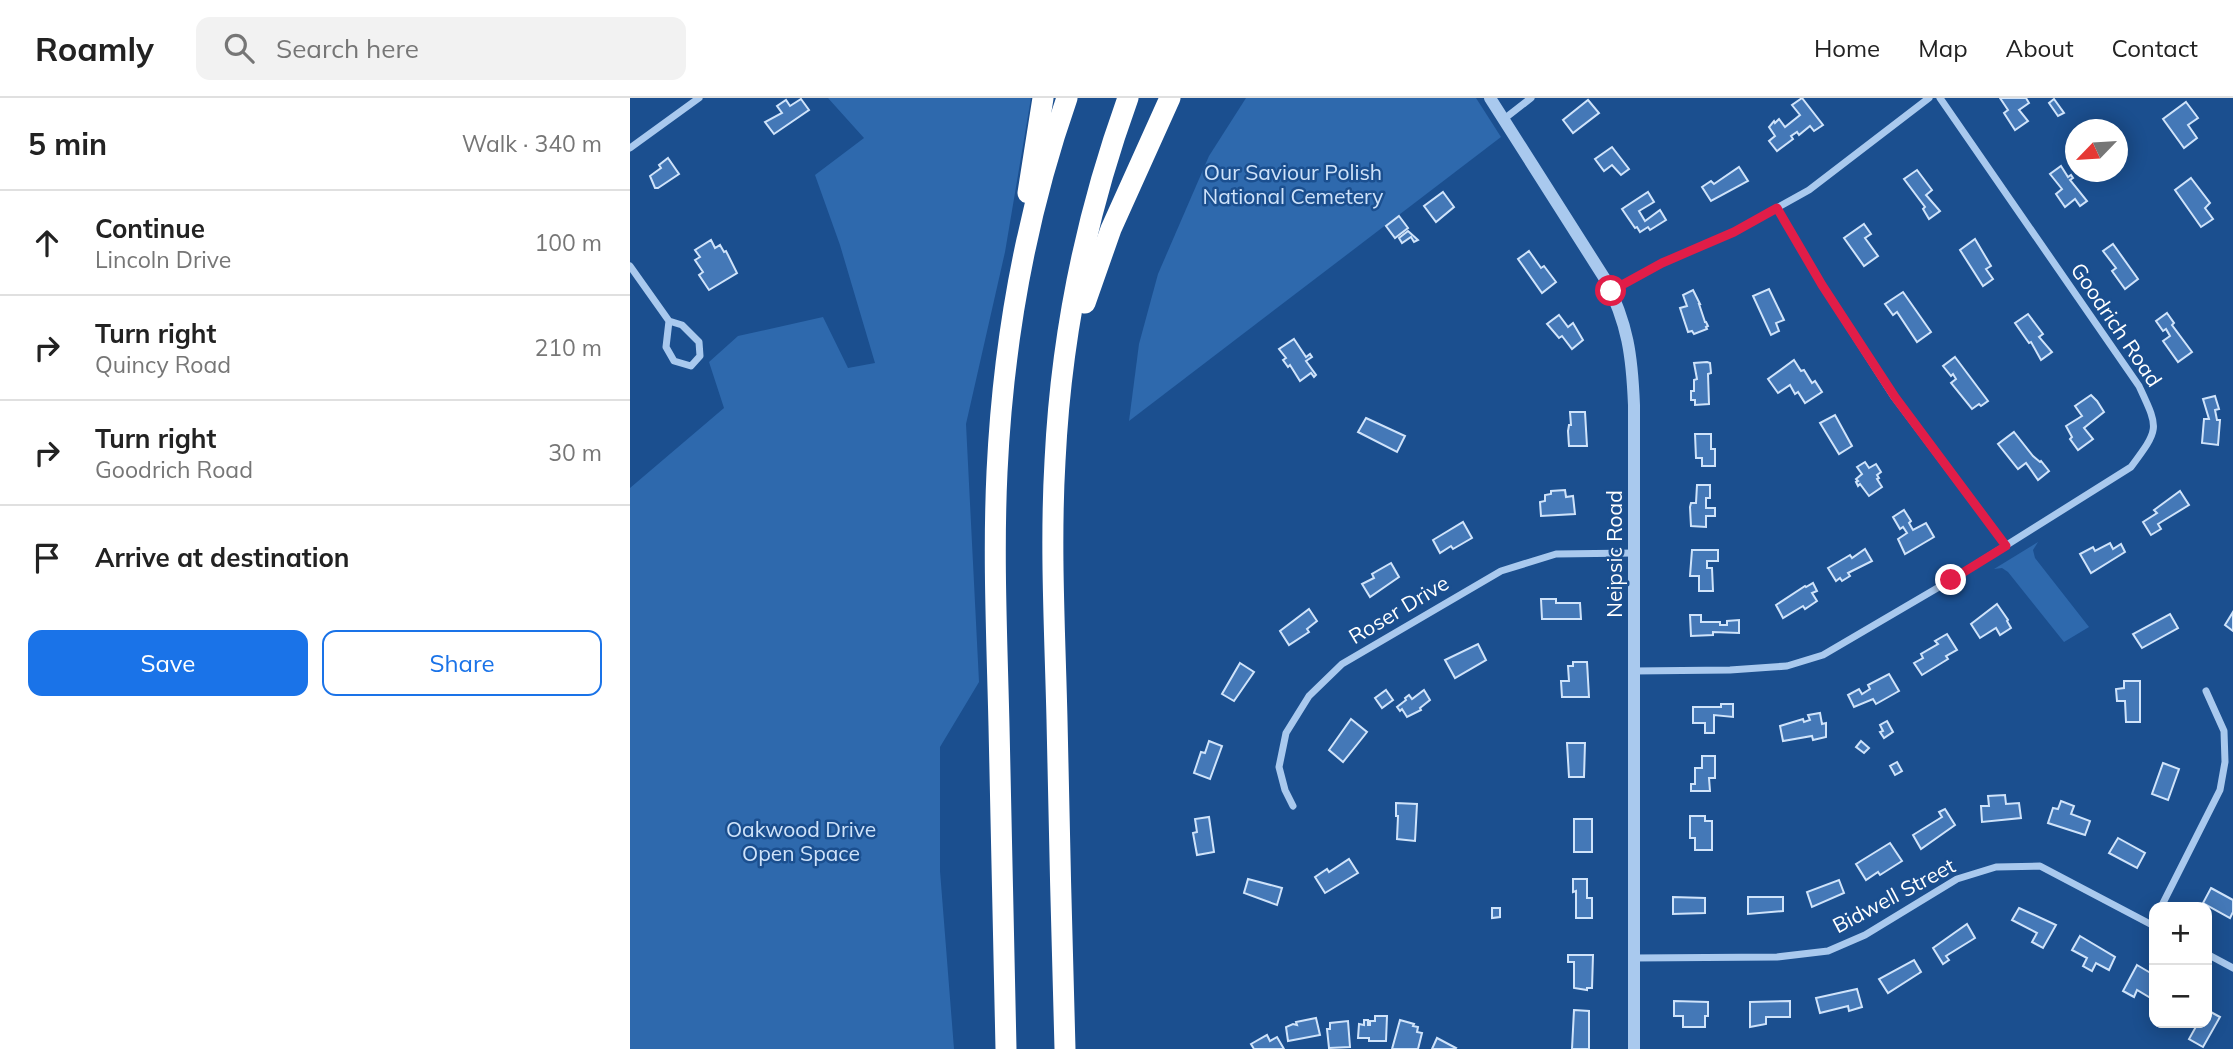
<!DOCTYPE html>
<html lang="en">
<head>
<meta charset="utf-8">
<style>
	:root { --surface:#fff; --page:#f2f2f2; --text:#222; --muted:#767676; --line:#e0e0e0; --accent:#1a73e8 }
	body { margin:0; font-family:Mulish,sans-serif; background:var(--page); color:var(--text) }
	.controls { position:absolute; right:21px; bottom:21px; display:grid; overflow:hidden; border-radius:14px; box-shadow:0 4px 18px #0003 }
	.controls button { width:63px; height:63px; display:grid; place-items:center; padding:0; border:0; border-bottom:2px solid var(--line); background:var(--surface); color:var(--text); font:35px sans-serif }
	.compass { position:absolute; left:1435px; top:21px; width:63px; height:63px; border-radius:50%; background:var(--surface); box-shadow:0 4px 18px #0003; rotate:245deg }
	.stop { position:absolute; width:21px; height:21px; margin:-16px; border:5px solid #e11d48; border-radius:50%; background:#fff }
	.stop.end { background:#e11d48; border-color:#fff; box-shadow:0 2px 7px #0008 }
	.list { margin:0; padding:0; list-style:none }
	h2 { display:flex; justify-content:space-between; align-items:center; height:91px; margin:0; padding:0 28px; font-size:30px }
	h2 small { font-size:23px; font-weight:400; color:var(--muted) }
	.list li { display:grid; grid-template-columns:46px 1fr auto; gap:21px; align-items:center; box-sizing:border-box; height:105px; padding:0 28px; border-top:2px solid var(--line) }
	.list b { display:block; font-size:26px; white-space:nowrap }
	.list p { margin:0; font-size:23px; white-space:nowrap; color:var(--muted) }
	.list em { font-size:23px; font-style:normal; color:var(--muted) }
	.actions { display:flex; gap:14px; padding:21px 28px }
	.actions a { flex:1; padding:16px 0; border:2px solid var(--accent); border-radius:14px; text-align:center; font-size:24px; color:var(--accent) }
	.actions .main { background:var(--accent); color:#fff }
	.icon { flex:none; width:38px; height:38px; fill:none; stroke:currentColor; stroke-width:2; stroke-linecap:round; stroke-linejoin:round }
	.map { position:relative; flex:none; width:1603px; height:951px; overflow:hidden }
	header { display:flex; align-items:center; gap:42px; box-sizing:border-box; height:98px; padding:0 35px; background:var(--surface); border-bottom:2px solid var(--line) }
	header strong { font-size:33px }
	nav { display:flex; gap:38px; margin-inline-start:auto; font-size:24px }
	.search { width:490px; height:63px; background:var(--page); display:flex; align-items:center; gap:18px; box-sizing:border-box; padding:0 24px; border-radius:14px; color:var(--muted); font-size:26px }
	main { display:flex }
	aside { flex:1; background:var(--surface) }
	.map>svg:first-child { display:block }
	.green { fill:#2e69ad }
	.building { fill:#4478b7; stroke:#cfe3fa; stroke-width:2 }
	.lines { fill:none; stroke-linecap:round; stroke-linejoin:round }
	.minor { stroke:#a9c9ee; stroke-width:7 }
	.tertiary { stroke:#a9c9ee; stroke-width:12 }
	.motorway { stroke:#fff; stroke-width:21 }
	.route { stroke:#e11d48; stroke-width:9 }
	.labels { text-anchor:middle; stroke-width:5; stroke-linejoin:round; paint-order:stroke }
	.park-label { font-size:21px; fill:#cfe3fa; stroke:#1b4f8f }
	.street-label { font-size:21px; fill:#fff; stroke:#1b4f8f }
</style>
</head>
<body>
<header>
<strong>Roamly</strong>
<div class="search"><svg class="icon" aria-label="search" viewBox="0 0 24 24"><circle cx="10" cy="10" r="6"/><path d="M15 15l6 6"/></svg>Search here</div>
<nav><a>Home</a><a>Map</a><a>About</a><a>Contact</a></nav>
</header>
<main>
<aside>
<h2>5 min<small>Walk · 340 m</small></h2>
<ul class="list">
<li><svg class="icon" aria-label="ahead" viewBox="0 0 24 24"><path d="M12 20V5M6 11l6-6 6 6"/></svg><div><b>Continue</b><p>Lincoln Drive</p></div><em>100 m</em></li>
<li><svg class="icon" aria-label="right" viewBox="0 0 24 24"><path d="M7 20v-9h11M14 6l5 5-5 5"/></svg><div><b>Turn right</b><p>Quincy Road</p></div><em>210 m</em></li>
<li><svg class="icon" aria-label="right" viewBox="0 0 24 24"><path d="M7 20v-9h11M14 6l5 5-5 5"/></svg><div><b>Turn right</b><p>Goodrich Road</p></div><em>30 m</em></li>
<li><svg class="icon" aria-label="arrive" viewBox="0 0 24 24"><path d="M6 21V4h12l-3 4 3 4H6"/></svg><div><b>Arrive at destination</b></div></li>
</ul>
<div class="actions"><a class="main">Save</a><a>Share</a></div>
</aside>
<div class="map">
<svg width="1603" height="951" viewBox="0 0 1603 951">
	<rect width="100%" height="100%" fill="#1b4f8f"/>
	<g class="green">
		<polygon points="198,0 401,0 375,154 336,326 349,584 310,649 310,773 324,951 0,951 0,390 94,310 79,264 108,238 193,219 218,270 245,265 210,147 185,77 234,40"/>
		<polygon points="616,0 846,0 871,39 499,323 509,246 528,176 579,58"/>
		<polygon points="1408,444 1403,452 1405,460 1459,529 1434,544 1378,474 1372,470 1364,471"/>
	</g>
	<g class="building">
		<polygon points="1172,0 1193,27 1184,33 1180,28 1169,37 1167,34 1161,38 1163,41 1147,53 1139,43 1145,38 1139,29 1144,23 1145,25 1149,21 1155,29 1170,17 1162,7"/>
		<polygon points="1370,0 1396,0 1399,5 1389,12 1398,23 1385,32 1374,15 1378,12"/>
		<polygon points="171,1 179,12 144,36 135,24 152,15 147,8 156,2 160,8"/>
		<polygon points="1424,1 1434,15 1428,18 1419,5"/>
		<polygon points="958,2 969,15 943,35 933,22"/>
		<polygon points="1556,4 1568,20 1558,27 1567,40 1554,50 1533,21"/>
		<polygon points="982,49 999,71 991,77 982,67 974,73 965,61"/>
		<polygon points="38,60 49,76 28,90 25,90 20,78 31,70 29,67"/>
		<polygon points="1431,68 1438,79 1441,77 1443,80 1440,82 1457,103 1450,108 1445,101 1435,109 1426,96 1432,91 1420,76"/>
		<polygon points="1109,69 1118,83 1081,103 1072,89 1081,83 1084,86"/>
		<polygon points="1287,72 1302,92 1296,97 1310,113 1299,121 1293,111 1295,109 1274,81"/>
		<polygon points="1561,80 1580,105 1575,110 1583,121 1571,129 1545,92"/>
		<polygon points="813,94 824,109 806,124 794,108"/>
		<polygon points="1018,94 1024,104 1009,113 1015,123 1030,112 1036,122 1020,132 1018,129 1010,134 1007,129 1005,130 992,111"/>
		<polygon points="769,118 778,130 765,140 756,128"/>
		<polygon points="1234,126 1241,136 1235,140 1248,158 1234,168 1214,140"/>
		<polygon points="778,133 788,142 784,144 781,139 772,145 769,140"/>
		<polygon points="1345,141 1361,168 1356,171 1363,181 1353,188 1330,152"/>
		<polygon points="81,142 85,150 90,147 94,154 96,153 107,175 79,192 69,177 73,174 65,162 70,159 65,152"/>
		<polygon points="1483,146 1508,181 1495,191 1482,173 1486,170 1473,153"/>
		<polygon points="899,153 911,170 914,168 926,184 912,195 888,161"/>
		<polygon points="1139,191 1154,222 1146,225 1149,233 1141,237 1123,198"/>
		<polygon points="1063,192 1070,206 1069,206 1075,224 1074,224 1076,224 1078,228 1076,229 1077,231 1064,236 1062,233 1058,234 1050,210 1057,208 1053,197"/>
		<polygon points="1273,194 1301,234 1287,244 1267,214 1263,217 1255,206"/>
		<polygon points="1537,215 1544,225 1542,227 1562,254 1548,264 1533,243 1540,238 1536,231 1533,233 1526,223"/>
		<polygon points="1398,216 1413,236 1409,239 1422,254 1411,262 1401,244 1399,245 1385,225"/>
		<polygon points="929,217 938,229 943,225 953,242 942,251 932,238 929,240 917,226"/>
		<polygon points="664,241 676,259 680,256 682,259 676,263 686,277 684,279 681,275 670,283 660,267 658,269 653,262 656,260 649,251"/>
		<polygon points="1325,259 1358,303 1351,308 1349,306 1342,311 1321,285 1326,281 1323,276 1321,278 1313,268"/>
		<polygon points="1164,262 1171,273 1174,272 1182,285 1185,283 1192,294 1175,305 1168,294 1165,296 1160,287 1148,295 1138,281"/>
		<polygon points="1077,264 1080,265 1081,275 1078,276 1079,306 1065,307 1065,302 1061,302 1061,293 1064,293 1064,282 1067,281 1064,265"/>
		<polygon points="1461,297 1467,303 1474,314 1454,330 1463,341 1448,352 1440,341 1442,339 1436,328 1452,318 1445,308"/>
		<polygon points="1585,298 1589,311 1585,312 1587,322 1590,322 1588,347 1572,345 1574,321 1579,321 1573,301"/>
		<polygon points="940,314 955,314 957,348 939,348 938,333 939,327 941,327"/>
		<polygon points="1205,317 1222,348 1209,356 1190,325"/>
		<polygon points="736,320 775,338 767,354 728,334"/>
		<polygon points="1384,334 1403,358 1410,364 1411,363 1419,373 1408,382 1396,365 1388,371 1368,346"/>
		<polygon points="1065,336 1081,336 1081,351 1085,351 1085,368 1072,368 1072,360 1066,360"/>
		<polygon points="1235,364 1239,370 1246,366 1251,374 1247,377 1249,380 1247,381 1252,389 1239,398 1230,386 1228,388 1226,384 1228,383 1226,381 1232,376 1227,369"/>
		<polygon points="1067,387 1080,387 1080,400 1076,400 1076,410 1085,410 1085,418 1076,418 1076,429 1061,428 1060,409 1061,405 1066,405"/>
		<polygon points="935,392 936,399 943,398 945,416 911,418 910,404 915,403 915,397 921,396 921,393"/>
		<polygon points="1550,393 1559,407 1528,426 1531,431 1521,437 1513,424 1527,415 1524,412"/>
		<polygon points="1274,412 1281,423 1279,425 1283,432 1296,425 1304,439 1275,456 1268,441 1277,435 1273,429 1270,431 1263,419"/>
		<polygon points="833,424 842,440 823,451 821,448 810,455 803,442"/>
		<polygon points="1480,445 1483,451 1491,446 1495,454 1461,475 1450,456 1463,449 1465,453"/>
		<polygon points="1235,451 1242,463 1218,475 1220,478 1212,483 1210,480 1206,483 1198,470 1215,460 1220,457 1222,460"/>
		<polygon points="1062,452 1088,452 1088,463 1077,463 1077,470 1082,470 1083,493 1069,493 1069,478 1060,478"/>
		<polygon points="761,465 769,479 740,499 732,486 744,480 742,476"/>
		<polygon points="1183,485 1187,493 1182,495 1187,503 1175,511 1173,508 1153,520 1146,507 1175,488 1176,489"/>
		<polygon points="911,501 926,501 926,505 950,505 951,521 912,521"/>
		<polygon points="1367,506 1378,522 1377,523 1381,530 1370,537 1366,530 1350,540 1341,526"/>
		<polygon points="679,511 687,523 677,531 679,534 659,547 650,533"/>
		<polygon points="1603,514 1603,533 1595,527"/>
		<polygon points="1540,516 1548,530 1512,550 1503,536"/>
		<polygon points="1060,517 1071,517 1071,524 1090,524 1090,527 1097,527 1097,523 1109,522 1109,535 1083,534 1083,537 1061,538"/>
		<polygon points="1317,536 1327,552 1316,558 1318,561 1292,577 1284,565 1293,560 1291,556 1308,546 1305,543"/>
		<polygon points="848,546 856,562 825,580 815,562"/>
		<polygon points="943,564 957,564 959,599 932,599 931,583 939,583 938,568 943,568"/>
		<polygon points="610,565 624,574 604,603 592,596"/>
		<polygon points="1259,576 1269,593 1246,606 1243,601 1224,609 1218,597 1229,591 1232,596 1240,591 1238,587"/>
		<polygon points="1494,583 1510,583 1510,624 1496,624 1495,603 1487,603 1486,591 1494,590"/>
		<polygon points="756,592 763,602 752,610 745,600"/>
		<polygon points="794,592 800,602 790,610 791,612 777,619 772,611 770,613 767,609 776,602 775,600 779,597 782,601"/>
		<polygon points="1091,606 1103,606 1103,619 1084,617 1084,635 1075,635 1075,625 1063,625 1063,609 1091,609"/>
		<polygon points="1190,615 1192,626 1196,625 1196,639 1183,642 1182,638 1153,643 1150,628 1173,621 1174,624 1180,622 1178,617"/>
		<polygon points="721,621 737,634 713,664 699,652"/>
		<polygon points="1257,623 1263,634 1254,640 1250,634 1253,633 1250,627"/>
		<polygon points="579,643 592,648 580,681 564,675 571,654 575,655"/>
		<polygon points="1231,643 1239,650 1234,655 1226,649"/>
		<polygon points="937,645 955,645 954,679 939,679"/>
		<polygon points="1072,658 1085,658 1085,680 1079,680 1080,693 1061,693 1061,686 1065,686 1065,670 1072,670"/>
		<polygon points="1267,664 1272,673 1265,677 1260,668"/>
		<polygon points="1533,665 1549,671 1538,702 1522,696"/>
		<polygon points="1375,697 1376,706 1389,705 1391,720 1352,724 1351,708 1359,708 1358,698"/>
		<polygon points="1431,703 1444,708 1441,716 1460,723 1455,737 1418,725 1423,710 1428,711"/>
		<polygon points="766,705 787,706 785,743 767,741 768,718 766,718"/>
		<polygon points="1315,711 1325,727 1291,751 1283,737 1312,719 1309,714"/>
		<polygon points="1060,718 1075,718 1075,723 1082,723 1082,752 1065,752 1065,740 1060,740"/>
		<polygon points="579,719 584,754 567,757 563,735 567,734 565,721"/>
		<rect x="944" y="721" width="18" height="33"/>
		<polygon points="1488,740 1515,755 1507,770 1479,755"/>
		<polygon points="1260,745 1272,763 1250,777 1248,774 1236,782 1226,766"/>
		<polygon points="719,761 728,775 695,795 685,779 697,771 699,774"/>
		<polygon points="618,781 652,790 647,807 614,795"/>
		<polygon points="943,781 957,781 957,800 962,800 962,820 946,820 946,793 943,794"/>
		<polygon points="1209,782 1214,795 1182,809 1177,794"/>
		<polygon points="1581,790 1603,802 1603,814 1600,820 1573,805"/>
		<polygon points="1043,799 1075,800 1075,815 1043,816"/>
		<polygon points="1118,799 1153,799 1153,813 1118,816"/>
		<polygon points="862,810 870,810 870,819 862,820"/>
		<polygon points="1389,810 1426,827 1413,850 1402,844 1407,835 1382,822"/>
		<polygon points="1337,826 1345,840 1316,858 1319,862 1313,866 1303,850"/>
		<polygon points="1450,838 1485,859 1479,872 1466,865 1462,873 1453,868 1457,860 1442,852"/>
		<polygon points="938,857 963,857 962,890 957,890 957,892 944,890 944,864 938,864"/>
		<polygon points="1284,862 1291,874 1258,895 1249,881"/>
		<polygon points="1507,867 1524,877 1524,902 1507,892 1504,899 1493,893"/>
		<polygon points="1227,891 1232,909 1219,913 1218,908 1190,915 1186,900"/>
		<polygon points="1044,903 1078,904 1078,918 1075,918 1075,929 1053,929 1053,918 1044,918"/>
		<polygon points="1160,903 1160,919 1136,919 1136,926 1120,929 1120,904"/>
		<polygon points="944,912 959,913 959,951 942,951"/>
		<polygon points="1577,912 1590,919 1573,949 1559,941 1568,925 1577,925"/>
		<polygon points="745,918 757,918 756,943 739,943 739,940 728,940 729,926 734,927 734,922 738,922 738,927 740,927 740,923 745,923"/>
		<polygon points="686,920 690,937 658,943 656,929 663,926 667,927 666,924"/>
		<polygon points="770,922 784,926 783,928 788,929 787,934 792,935 788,951 762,951"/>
		<polygon points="718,923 720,949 699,950 697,931 700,931 700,925"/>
		<polygon points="637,937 640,943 647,939 654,951 624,951 621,946"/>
		<polygon points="807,940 826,950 825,951 802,951"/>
	</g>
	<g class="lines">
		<g class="minor">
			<polyline points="874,21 901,0"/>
			<polyline points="0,50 69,0"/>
			<polyline points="1147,110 1192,187 1264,299 1376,448"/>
			<polyline points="0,168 39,223 52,227 69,244 70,258 61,268 44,263 36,249 39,223"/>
			<polyline points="981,193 1032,165 1104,134 1179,92 1299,0"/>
			<path d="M1004,573l96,-1 57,-4 36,-11 128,-75 180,-113c29,-39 28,-38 8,-81l-199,-288"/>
			<polyline points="663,708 655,692 649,669 656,635 679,598 712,566 871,473 926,456 1004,455"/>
			<polyline points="1531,809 1590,692 1595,664 1594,633 1576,593"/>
			<polyline points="1577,856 1603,870"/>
			<polyline points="1005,860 1147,859 1198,853 1235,837 1327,781 1366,769 1410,768 1524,828"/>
		</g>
		<path class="tertiary" d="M860,0l115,181c23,45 27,77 29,126v644"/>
		<g class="motorway">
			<polyline points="398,95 413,0"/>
			<polyline points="455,205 481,131 540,0"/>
			<path d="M376,951c-2,-108 -5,-215 -7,-323 -2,-85 -6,-170 -2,-254 6,-127 28,-254 70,-374"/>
			<path d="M435,951c-3,-110 -6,-219 -8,-329 -2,-86 -7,-173 -2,-259 6,-124 31,-247 73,-363"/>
		</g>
	</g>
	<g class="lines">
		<polyline class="route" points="981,193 1032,165 1104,134 1147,110 1192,187 1265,299 1376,448 1321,482"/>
	</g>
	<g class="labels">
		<g class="park-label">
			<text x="663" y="82">Our Saviour Polish<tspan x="663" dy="24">National Cemetery</tspan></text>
			<text x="171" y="739">Oakwood Drive<tspan x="171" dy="24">Open Space</tspan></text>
		</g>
		<g class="street-label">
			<text transform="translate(1486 227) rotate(56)" y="7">Goodrich Road</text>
			<text transform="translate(985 456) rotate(-90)" y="7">Neipsic Road</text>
			<text transform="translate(769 512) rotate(-31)" y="7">Roser Drive</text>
			<text transform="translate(1264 798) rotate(-28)" y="7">Bidwell Street</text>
		</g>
	</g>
</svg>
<div class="controls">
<button>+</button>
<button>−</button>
</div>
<svg class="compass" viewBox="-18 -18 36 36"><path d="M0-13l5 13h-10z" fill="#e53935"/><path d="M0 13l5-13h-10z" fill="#767676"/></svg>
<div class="stop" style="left:981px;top:193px"></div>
<div class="stop end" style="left:1321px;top:482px"></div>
</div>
</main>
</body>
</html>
